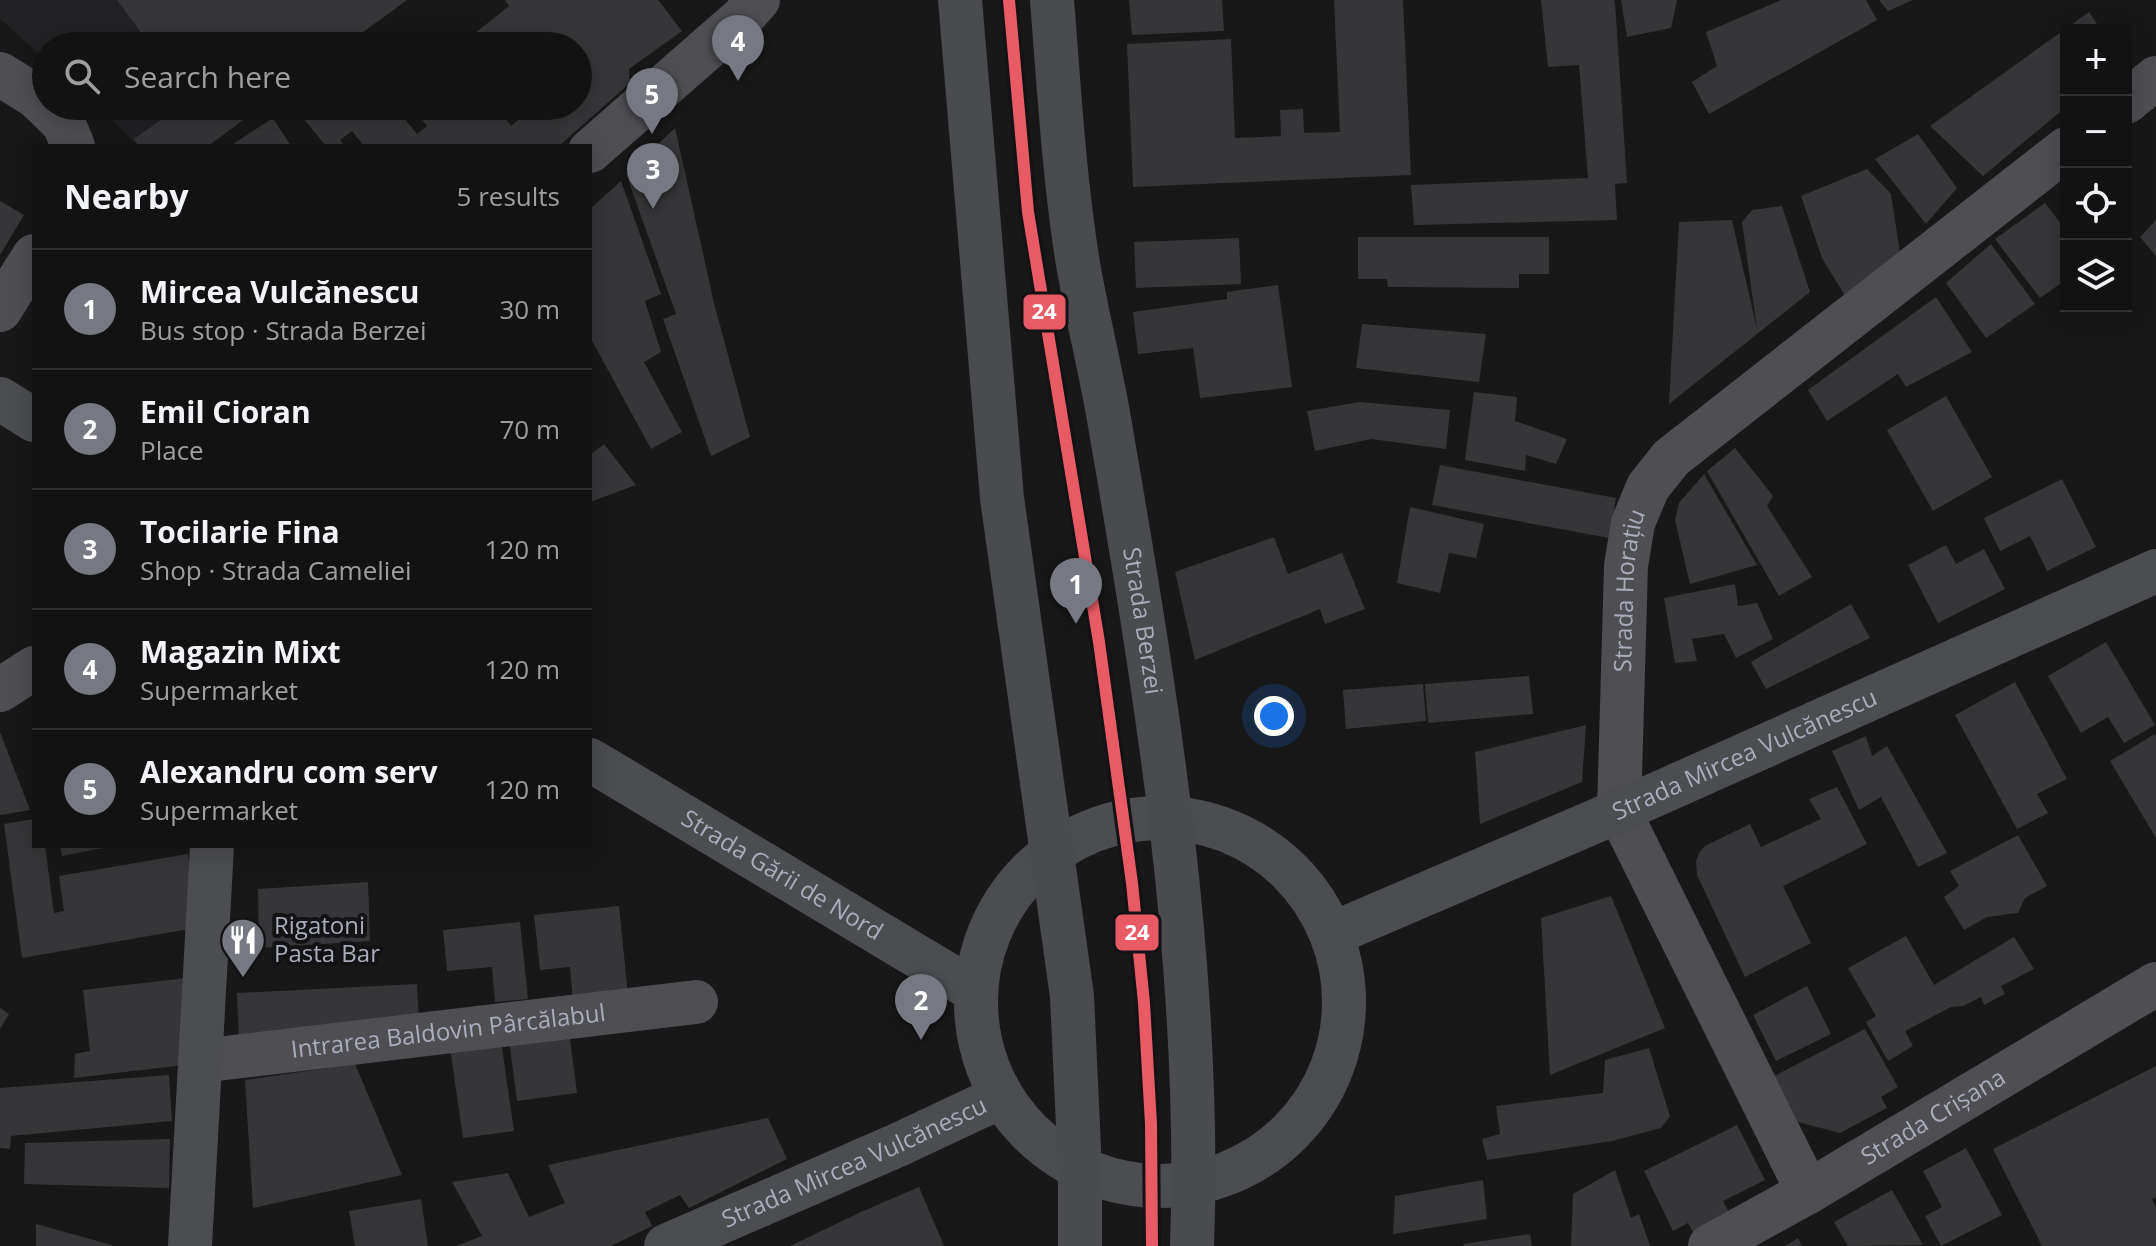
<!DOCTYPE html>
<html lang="en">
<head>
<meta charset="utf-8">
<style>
	:root { --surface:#121213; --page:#1b1b1c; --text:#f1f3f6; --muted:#9c9ea0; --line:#313233; --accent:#767882 }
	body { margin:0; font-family:"Open Sans",sans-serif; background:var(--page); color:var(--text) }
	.controls { position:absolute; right:24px; top:24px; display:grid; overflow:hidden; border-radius:0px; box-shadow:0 4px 20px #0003 }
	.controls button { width:72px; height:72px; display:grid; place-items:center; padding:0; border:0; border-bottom:2px solid var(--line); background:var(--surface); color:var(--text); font:40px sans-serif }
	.you { position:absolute; left:1274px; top:716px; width:28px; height:28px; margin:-20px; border:6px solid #fff; border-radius:50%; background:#1a73e8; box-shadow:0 0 0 12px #1a73e833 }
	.badge { display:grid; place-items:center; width:52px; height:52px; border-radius:50%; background:var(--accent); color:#fff; font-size:26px; font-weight:700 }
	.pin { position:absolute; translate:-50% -66px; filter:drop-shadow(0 2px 4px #0008) }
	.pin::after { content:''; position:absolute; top:42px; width:28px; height:24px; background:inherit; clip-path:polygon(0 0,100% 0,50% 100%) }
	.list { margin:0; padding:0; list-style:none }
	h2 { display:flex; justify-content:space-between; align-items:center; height:104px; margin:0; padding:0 32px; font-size:34px }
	h2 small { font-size:26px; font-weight:400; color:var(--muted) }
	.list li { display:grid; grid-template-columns:52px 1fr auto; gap:24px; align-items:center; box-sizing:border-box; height:120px; padding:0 32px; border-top:2px solid var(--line) }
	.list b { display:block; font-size:30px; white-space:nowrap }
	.list p { margin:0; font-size:26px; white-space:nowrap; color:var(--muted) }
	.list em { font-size:26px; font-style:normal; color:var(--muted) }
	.icon { flex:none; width:44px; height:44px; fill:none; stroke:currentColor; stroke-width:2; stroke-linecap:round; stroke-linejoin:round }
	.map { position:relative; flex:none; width:2156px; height:1246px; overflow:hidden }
	.search { position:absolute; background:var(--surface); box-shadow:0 4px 20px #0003; left:32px; top:32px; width:560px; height:88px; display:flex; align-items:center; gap:20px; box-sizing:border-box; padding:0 28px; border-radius:44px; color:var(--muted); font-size:30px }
	.panel { position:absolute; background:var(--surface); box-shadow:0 4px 20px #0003; left:32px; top:144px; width:560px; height:704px; border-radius:0px }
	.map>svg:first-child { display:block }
	.built { fill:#222225 }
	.building { fill:#363638; fill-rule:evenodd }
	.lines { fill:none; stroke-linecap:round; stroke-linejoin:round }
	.street { stroke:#4e4e53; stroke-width:44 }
	.secondary { stroke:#4c4d51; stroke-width:44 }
	.primary { stroke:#4a4b4f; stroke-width:44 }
	.tram-1-casing { stroke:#131215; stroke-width:18 }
	.tram-1 { stroke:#e85b65; stroke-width:12 }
	.labels { text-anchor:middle; stroke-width:8; stroke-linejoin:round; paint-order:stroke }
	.street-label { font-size:24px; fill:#a8acbb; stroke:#131215 }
	.poi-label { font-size:24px; fill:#a8acbb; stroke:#131215; text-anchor:start }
	.line-badge { stroke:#131215; stroke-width:3 }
	.badge-label { font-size:22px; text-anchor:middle; font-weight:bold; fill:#fff }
</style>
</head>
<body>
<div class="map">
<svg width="2156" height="1246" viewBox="0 0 2156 1246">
	<rect width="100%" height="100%" fill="#181819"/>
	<g class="built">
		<polygon points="0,0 407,0 344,46 46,46 46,60 0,19"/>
		<polygon points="97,106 262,106 208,146 139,146"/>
	</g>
	<g class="building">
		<polygon points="117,0 407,0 344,46 151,46"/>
		<path d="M505,0h153l24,31 -53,38 1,14 -71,63h-195l-12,-15 -12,9 5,6h-19l-28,-34 8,-6h181l6,7 5,-4 13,17 21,-17 -2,-3h48v-60h-95l-9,-12 35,-28zM414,110l13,16 -10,8 -13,-16z"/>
		<polygon points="1129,0 1222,0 1224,31 1132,35"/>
		<polygon points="1334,0 1403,0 1411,175 1133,187 1127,44 1231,39 1235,138 1281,136 1280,110 1303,109 1304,133 1340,132"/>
		<polygon points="1541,0 1614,0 1615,2 1627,183 1615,184 1617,220 1414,225 1411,185 1588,178 1579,65 1548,67"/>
		<polygon points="1621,0 1677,0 1671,28 1627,37"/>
		<polygon points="1781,0 1866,0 1877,20 1709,114 1692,82 1717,66 1706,32"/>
		<polygon points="1879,0 1913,0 1888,11"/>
		<polygon points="2089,12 2101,30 2066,30 2066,107 1983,176 1930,126"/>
		<polygon points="180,106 262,106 208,146 139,146 134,139"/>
		<polygon points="273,118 291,146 230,146"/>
		<polygon points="675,128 714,303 750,437 711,456 663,319 676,314 626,174"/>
		<polygon points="1918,134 1957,188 1926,224 1875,159"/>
		<polygon points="1867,169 1891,194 1900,253 1845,296 1822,258 1801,196"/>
		<polygon points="621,181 661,294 645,301 661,352 644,362 682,432 651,449 590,337 590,209"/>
		<polygon points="0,201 24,215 0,255"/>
		<polygon points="2045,203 2066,230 2066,280 2040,298 1995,239"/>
		<polygon points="1782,206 1810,292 1669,404 1679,222 1732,220 1757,329 1742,222 1752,210"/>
		<polygon points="2156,220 2156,256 2140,237"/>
		<polygon points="1358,237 1549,237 1549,274 1519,274 1519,288 1388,287 1387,279 1358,279"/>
		<polygon points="1239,238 1241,284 1136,288 1134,242"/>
		<polygon points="1991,244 2035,304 1986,338 1946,283"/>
		<polygon points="1278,285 1292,387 1200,398 1193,348 1138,354 1133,312 1227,299 1227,292"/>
		<polygon points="1936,297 1972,352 1906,387 1898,374 1827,421 1808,390"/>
		<polygon points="1362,324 1486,334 1479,382 1356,368"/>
		<polygon points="1474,392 1517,397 1515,421 1567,439 1556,464 1526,455 1525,471 1465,460"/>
		<polygon points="1946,396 1992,477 1933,511 1887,430"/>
		<polygon points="1360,402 1450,410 1446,449 1371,439 1315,451 1307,411"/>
		<polygon points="604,444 636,485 590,502 590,455"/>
		<polygon points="1735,448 1773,496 1767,506 1812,577 1779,596 1707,471"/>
		<polygon points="1440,465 1616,498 1609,538 1432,505"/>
		<polygon points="1704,474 1757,565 1690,584 1675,520 1679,503"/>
		<polygon points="2062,479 2096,547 2047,571 2030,536 2000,551 1984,518"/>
		<polygon points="1410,507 1484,524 1476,558 1449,553 1440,593 1397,583"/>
		<polygon points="1274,537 1288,574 1342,553 1365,609 1325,624 1320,609 1195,660 1175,572"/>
		<polygon points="1946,545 1956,564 1984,549 2005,589 1938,623 1908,565"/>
		<polygon points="1735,584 1738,606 1757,603 1773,639 1736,658 1724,634 1692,639 1697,661 1675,663 1664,598"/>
		<polygon points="1851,604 1870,638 1766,689 1751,662"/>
		<polygon points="2106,642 2155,725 2124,743 2108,717 2081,733 2048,676"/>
		<polygon points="1529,676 1533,714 1428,723 1425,684"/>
		<polygon points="2015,682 2067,779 2037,794 2048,813 2017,829 1955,715"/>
		<polygon points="1423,684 1426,721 1346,729 1343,690"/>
		<polygon points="1586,725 1582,782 1480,824 1475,752"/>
		<polygon points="0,732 30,810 0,815"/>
		<polygon points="2155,734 2156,736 2156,838 2110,761"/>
		<polygon points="1866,736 1872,756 1887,746 1947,853 1918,867 1881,797 1859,810 1832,751"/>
		<polygon points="1837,787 1867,844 1783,886 1811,943 1745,977 1697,875 1696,861 1699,853 1705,846 1750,824 1761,847 1821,819 1809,799"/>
		<polygon points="34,819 34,846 45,846 54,913 64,911 59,876 188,854 195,928 22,958 4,824"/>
		<polygon points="2018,835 2047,886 2025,898 2018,913 1987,917 1964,930 1944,897 1959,886 1950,871"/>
		<polygon points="60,846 107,846 108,847 62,856"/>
		<polygon points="368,882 370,941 259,948 258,889"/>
		<polygon points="1611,896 1665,1028 1550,1075 1541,918"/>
		<polygon points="619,906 628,995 573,1001 570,967 540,970 534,915"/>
		<polygon points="520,922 528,999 495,1002 492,967 447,971 443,930"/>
		<polygon points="1906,936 1934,985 2014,937 2034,969 2001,986 2005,994 1984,1005 1981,997 1963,1006 1951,1007 1905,1031 1913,1046 1888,1061 1866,1022 1876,1016 1848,968"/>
		<polygon points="195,977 193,1064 74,1078 75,1054 90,1051 83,990"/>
		<polygon points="417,984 419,1021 239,1044 237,993"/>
		<polygon points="1807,986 1831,1034 1776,1061 1753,1015"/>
		<polygon points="0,1008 9,1014 0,1029"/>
		<polygon points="1865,1029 1898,1087 1881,1097 1887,1108 1840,1133 1798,1122 1774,1076"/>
		<polygon points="569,1032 577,1093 517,1101 509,1040"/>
		<polygon points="501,1041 514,1131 463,1138 450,1048"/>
		<polygon points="1649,1048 1670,1116 1661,1128 1612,1141 1487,1160 1482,1139 1500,1134 1496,1106 1603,1093 1605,1060"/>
		<polygon points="355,1064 402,1175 253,1208 245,1080"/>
		<polygon points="2156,1066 2156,1197 2152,1199 2156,1208 2156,1246 2042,1246 1993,1149"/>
		<polygon points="169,1075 172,1121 11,1136 10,1149 0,1148 0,1088"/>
		<polygon points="768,1118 787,1159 689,1208 680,1195 645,1212 652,1226 611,1246 456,1246 482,1236 452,1182 508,1173 529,1217 565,1203 548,1165"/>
		<polygon points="1737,1125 1765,1180 1723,1201 1732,1218 1695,1236 1688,1223 1673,1231 1644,1171"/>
		<polygon points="170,1139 169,1188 24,1184 25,1143"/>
		<polygon points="1966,1148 2002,1215 1941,1246 1925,1216 1942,1207 1923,1171"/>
		<polygon points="1615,1170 1631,1218 1639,1214 1650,1246 1571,1246 1573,1194"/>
		<polygon points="1483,1180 1487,1219 1393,1234 1395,1196"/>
		<polygon points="919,1187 944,1246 790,1246 861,1212"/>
		<polygon points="1892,1190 1923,1245 1848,1246 1834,1222"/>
		<polygon points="421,1199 428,1246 355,1246 349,1211"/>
		<polygon points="36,1224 112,1245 112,1246 36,1246"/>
		<polygon points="1530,1234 1532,1246 1464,1246 1463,1244"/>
		<polygon points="1798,1238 1802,1246 1785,1246"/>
	</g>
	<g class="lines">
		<g class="street">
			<polyline points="0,74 35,96 46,106"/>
			<polyline points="2126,102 2156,78"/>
			<polyline points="46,106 64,124 73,146"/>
			<polyline points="590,151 742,18 758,0"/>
			<polyline points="0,310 34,256"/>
			<polyline points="0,690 34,668"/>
			<path id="s1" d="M200,1061l496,-59"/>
			<path id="s2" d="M1808,1192l-189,-381 7,-245 7,-43 15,-36 23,-29 395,-309"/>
			<path id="s3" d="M1710,1246l98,-54 348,-208"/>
		</g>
		<g class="secondary">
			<polyline points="0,399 34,420"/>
			<path id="s4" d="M590,760l385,231"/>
			<circle cx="1160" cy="1002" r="184"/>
			<path id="s5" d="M1332,934l287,-123 537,-240"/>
			<polyline points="190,1246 212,846"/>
			<path id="s6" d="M666,1246l234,-102 100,-47"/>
		</g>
		<g class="primary">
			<polyline points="960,0 1002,498 1072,996 1080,1170 1080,1246"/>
			<path id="s7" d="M1052,0c7,88 12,177 26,264 9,52 22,103 31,155 47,273 93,549 83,827"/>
		</g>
		<g class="tram-1-casing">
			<polyline id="tram-1" points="1009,0 1028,212 1099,642 1132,883 1144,1003 1151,1124 1152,1246"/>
		</g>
		<use href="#tram-1" class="tram-1"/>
	</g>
	<defs>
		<g id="restaurant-pin" transform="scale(2.3)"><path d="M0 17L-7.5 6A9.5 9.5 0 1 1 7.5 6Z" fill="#767882" stroke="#131215"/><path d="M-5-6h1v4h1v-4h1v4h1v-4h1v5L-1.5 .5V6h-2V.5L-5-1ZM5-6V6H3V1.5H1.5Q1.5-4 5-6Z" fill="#fff"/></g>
	</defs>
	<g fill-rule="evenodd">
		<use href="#restaurant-pin" x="243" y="940"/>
	</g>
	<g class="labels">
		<g class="street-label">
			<text dy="8" stroke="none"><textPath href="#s2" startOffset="646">Strada Horațiu</textPath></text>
			<text dy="8" stroke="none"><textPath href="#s7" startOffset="628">Strada Berzei</textPath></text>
			<text dy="8" stroke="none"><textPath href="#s5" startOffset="450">Strada Mircea Vulcănescu</textPath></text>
			<text dy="8" stroke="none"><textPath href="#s4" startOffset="224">Strada Gării de Nord</textPath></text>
			<text dy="8" stroke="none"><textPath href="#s1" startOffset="250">Intrarea Baldovin Pârcălabul</textPath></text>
			<text dy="8" stroke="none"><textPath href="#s3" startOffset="258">Strada Crișana</textPath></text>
			<text dy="8" stroke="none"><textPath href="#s6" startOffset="206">Strada Mircea Vulcănescu</textPath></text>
		</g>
		<g class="poi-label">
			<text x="274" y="934">Rigatoni<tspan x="274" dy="28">Pasta Bar</tspan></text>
		</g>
	</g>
	<g class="line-badge">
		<rect x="1022" y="293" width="45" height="38" rx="8" fill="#e85b65"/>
		<rect x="1114" y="913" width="46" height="39" rx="8" fill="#e85b65"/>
	</g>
	<g class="badge-label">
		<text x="1044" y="319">24</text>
		<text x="1137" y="940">24</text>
	</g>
</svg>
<div class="controls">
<button>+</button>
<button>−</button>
<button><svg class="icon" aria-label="locate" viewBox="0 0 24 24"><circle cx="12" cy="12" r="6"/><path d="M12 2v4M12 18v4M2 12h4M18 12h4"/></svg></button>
<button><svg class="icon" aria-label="layers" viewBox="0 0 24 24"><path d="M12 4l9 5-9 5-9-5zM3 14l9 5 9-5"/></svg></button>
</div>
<div class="you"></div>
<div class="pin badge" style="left:1076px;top:624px">1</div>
<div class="pin badge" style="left:921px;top:1040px">2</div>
<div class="pin badge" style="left:653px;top:209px">3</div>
<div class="pin badge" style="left:738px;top:81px">4</div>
<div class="pin badge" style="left:652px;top:134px">5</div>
<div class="search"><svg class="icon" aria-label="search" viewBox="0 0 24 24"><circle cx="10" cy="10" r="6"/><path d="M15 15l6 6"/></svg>Search here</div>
<section class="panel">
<h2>Nearby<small>5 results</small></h2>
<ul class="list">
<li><span class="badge">1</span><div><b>Mircea Vulcănescu</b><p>Bus stop · Strada Berzei</p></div><em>30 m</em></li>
<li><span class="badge">2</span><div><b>Emil Cioran</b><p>Place</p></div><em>70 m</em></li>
<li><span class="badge">3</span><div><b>Tocilarie Fina</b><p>Shop · Strada Cameliei</p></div><em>120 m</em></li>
<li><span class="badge">4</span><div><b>Magazin Mixt</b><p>Supermarket</p></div><em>120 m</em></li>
<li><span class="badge">5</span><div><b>Alexandru com serv</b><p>Supermarket</p></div><em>120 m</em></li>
</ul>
</section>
</div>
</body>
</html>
